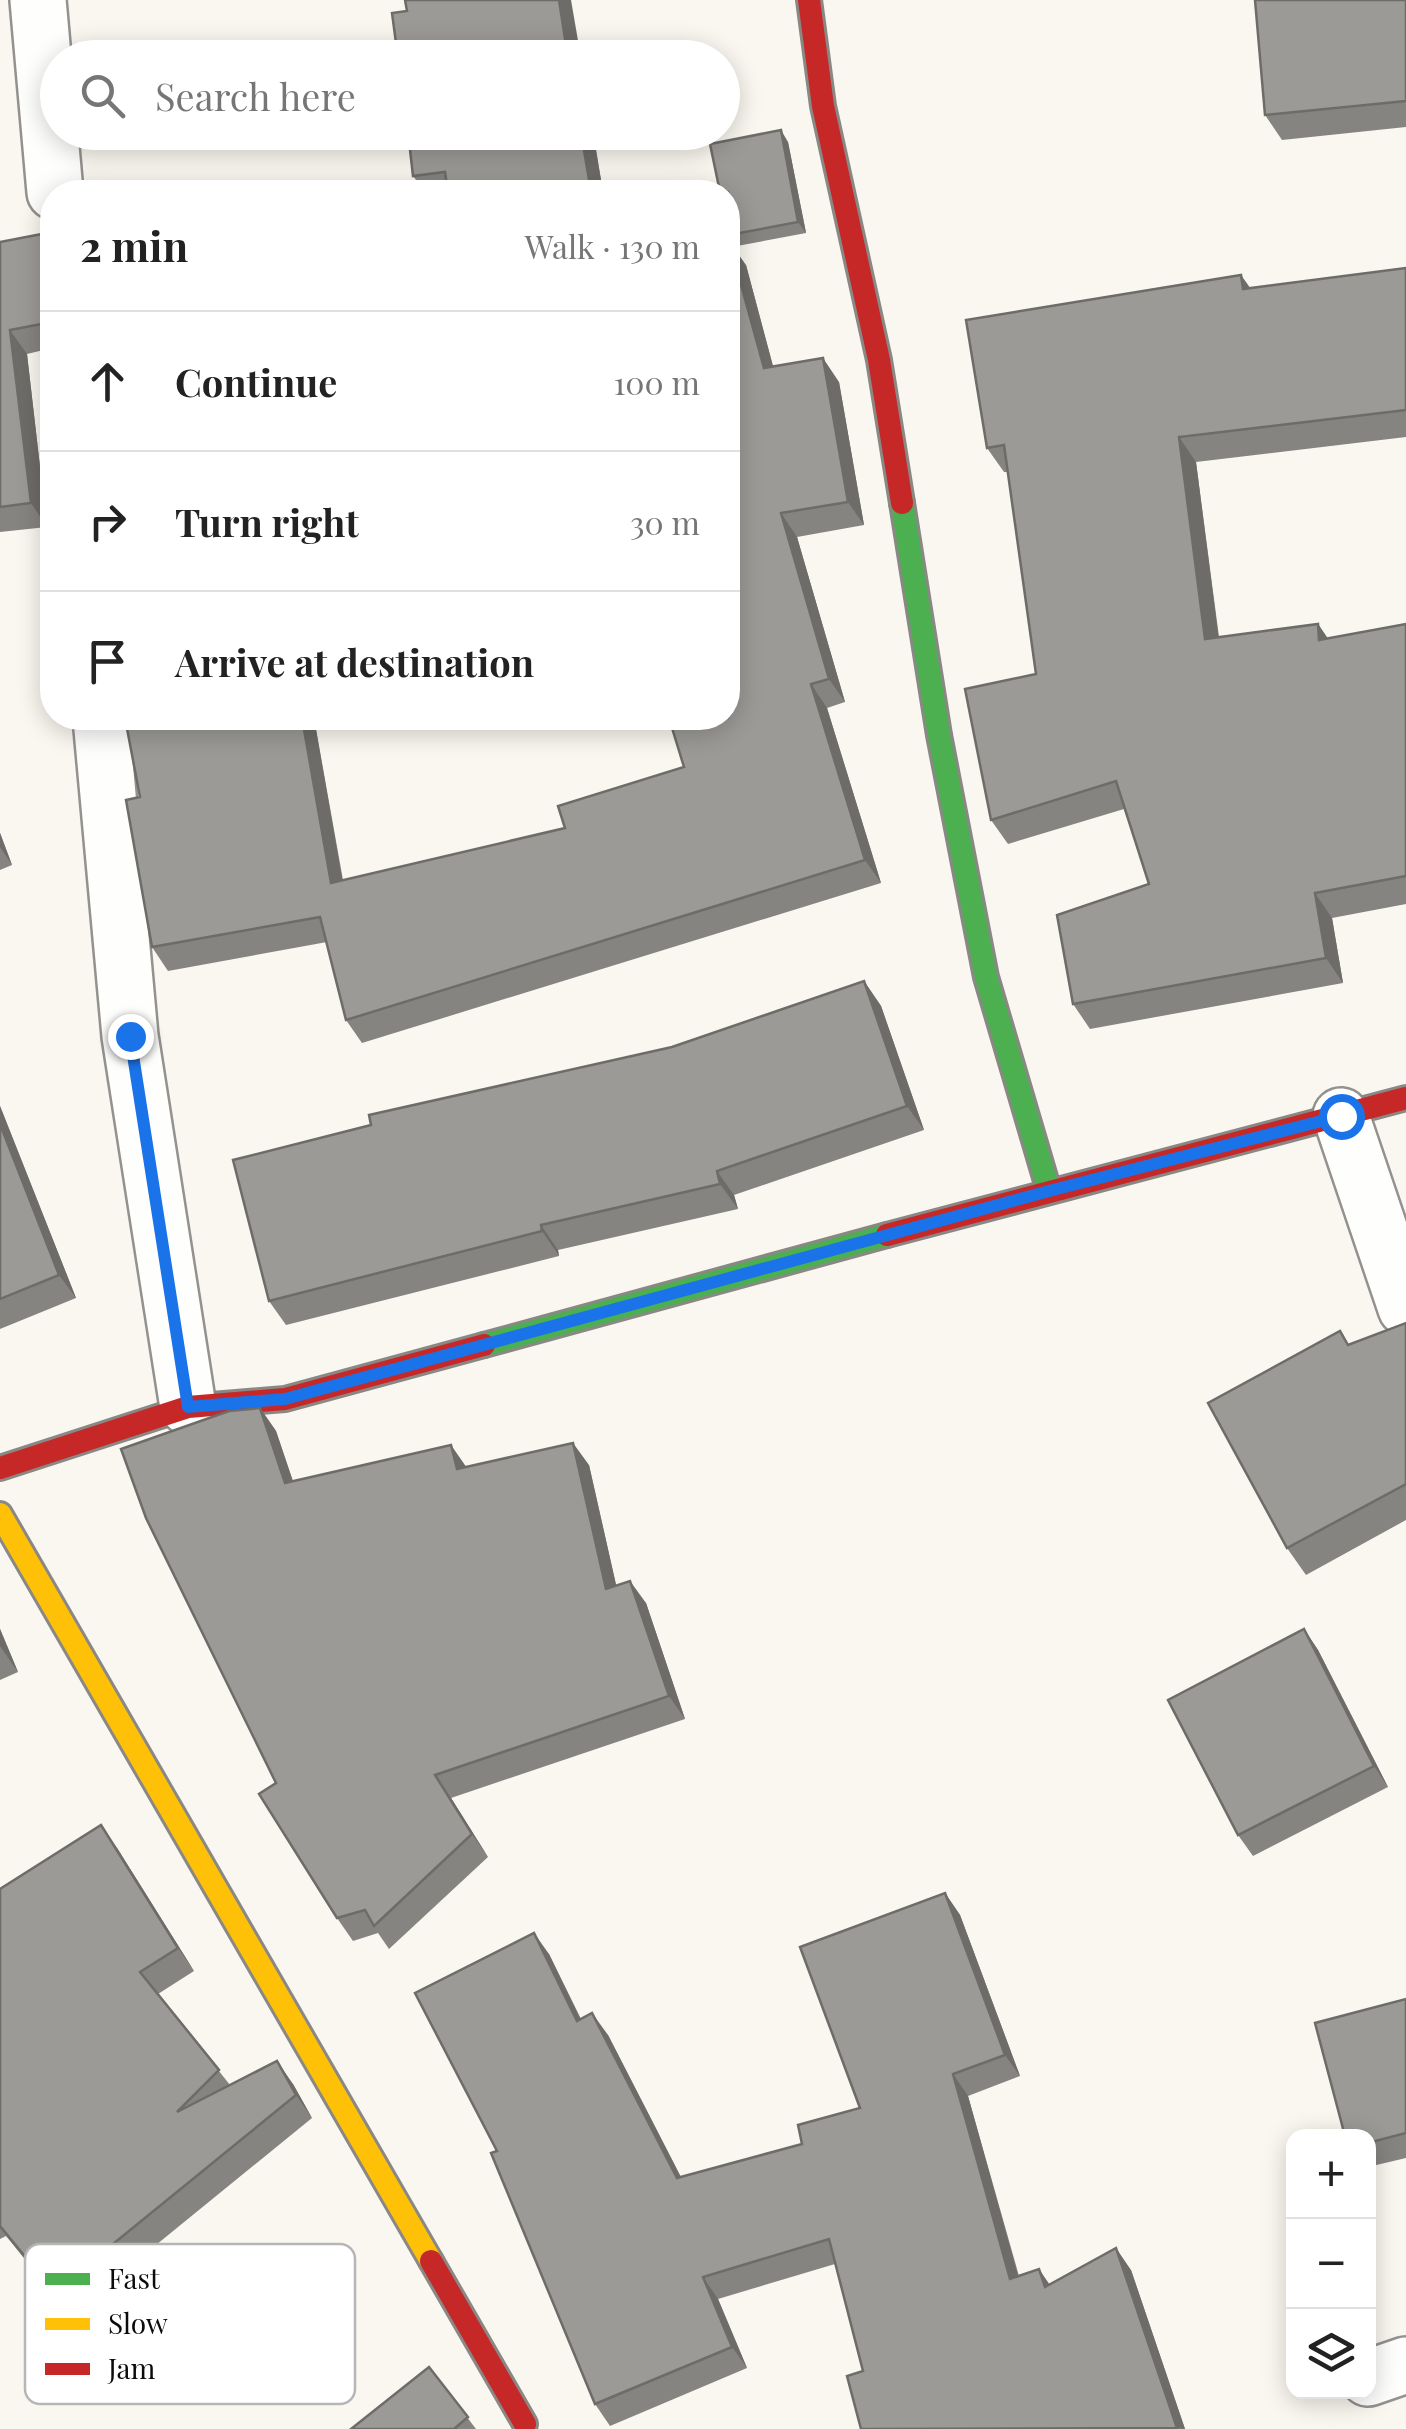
<!DOCTYPE html>
<html lang="en">
<head>
<meta charset="utf-8">
<style>
	:root { --surface:#fff; --page:#f2f2f2; --text:#222; --muted:#767676; --line:#e0e0e0 }
	body { margin:0; font-family:"Playfair Display",serif; background:var(--page); color:var(--text) }
	.controls { position:absolute; right:30px; bottom:30px; display:grid; overflow:hidden; border-radius:20px; box-shadow:0 5px 25px #0003 }
	.controls button { width:90px; height:90px; display:grid; place-items:center; padding:0; border:0; border-bottom:2px solid var(--line); background:var(--surface); color:var(--text); font:50px sans-serif }
	.stop { position:absolute; width:30px; height:30px; margin:-22px; border:8px solid #1a73e8; border-radius:50%; background:#fff }
	.stop.end { background:#1a73e8; border-color:#fff; box-shadow:0 2px 10px #0008 }
	.list { margin:0; padding:0; list-style:none }
	h2 { display:flex; justify-content:space-between; align-items:center; height:130px; margin:0; padding:0 40px; font-size:42px }
	h2 small { font-size:32px; font-weight:400; color:var(--muted) }
	.list li { display:grid; grid-template-columns:65px 1fr auto; gap:30px; align-items:center; box-sizing:border-box; height:140px; padding:0 40px; border-top:2px solid var(--line) }
	.list b { display:block; font-size:38px; white-space:nowrap }
	.list em { font-size:32px; font-style:normal; color:var(--muted) }
	.icon { flex:none; width:55px; height:55px; fill:none; stroke:currentColor; stroke-width:2; stroke-linecap:round; stroke-linejoin:round }
	.map { position:relative; flex:none; width:1406px; height:2429px; overflow:hidden }
	.search { position:absolute; background:var(--surface); box-shadow:0 5px 25px #0003; left:40px; top:40px; width:700px; height:110px; display:flex; align-items:center; gap:25px; box-sizing:border-box; padding:0 35px; border-radius:55px; color:var(--muted); font-size:38px }
	.panel { position:absolute; background:var(--surface); box-shadow:0 5px 25px #0003; left:40px; top:180px; width:700px; height:550px; border-radius:40px }
	.map>svg:first-child { display:block }
	.lines { fill:none; stroke-linecap:round; stroke-linejoin:round }
	.street-casing { stroke:#93928f; stroke-width:60 }
	.fast-casing { stroke:#8a8885; stroke-width:28 }
	.slow-casing { stroke:#8a8885; stroke-width:28 }
	.jam-casing { stroke:#8a8885; stroke-width:28 }
	.street { stroke:#fefefd; stroke-width:55 }
	.fast { stroke:#4caf50; stroke-width:22 }
	.slow { stroke:#ffc107; stroke-width:22 }
	.jam { stroke:#c62828; stroke-width:22 }
	.wall { fill:#868481 }
	.shaded-wall { fill:#6d6c69 }
	.building { fill:#9c9a96; stroke:#6d6c69; stroke-width:2.5 }
	.route { stroke:#1a73e8; stroke-width:12 }
	.key { fill:#fff; stroke:#b6b6b6; stroke-width:2.5 }
	.key-label { font-size:28px; fill:#0c0c0c }
</style>
</head>
<body>
<div class="map">
<svg width="1406" height="2429" viewBox="0 0 1406 2429">
	<rect width="100%" height="100%" fill="#faf7f0"/>
	<g class="lines">
		<g class="street-casing">
			<g id="street">
				<polyline points="38,0 55,192"/>
				<polyline points="101,718 130,1036 188,1407"/>
				<polyline points="1341,1116 1406,1308"/>
				<polyline points="1368,2378 1406,2365"/>
			</g>
		</g>
		<g class="fast-casing">
			<g id="fast">
				<polyline points="902,503 939,735 986,977 1049,1191"/>
				<polyline points="484,1345 887,1235"/>
			</g>
		</g>
		<g class="slow-casing">
			<polyline id="slow" points="0,1514 431,2261"/>
		</g>
		<g class="jam-casing">
			<g id="jam">
				<polyline points="809,0 823,106 879,360 902,503"/>
				<polyline points="887,1235 1406,1098"/>
				<polyline points="0,1468 188,1407 285,1399 484,1345"/>
				<polyline points="431,2261 525,2424"/>
			</g>
		</g>
		<use href="#street" class="street"/>
		<use href="#fast" class="fast"/>
		<use href="#slow" class="slow"/>
		<use href="#jam" class="jam"/>
	</g>
	<g class="wall">
		<polygon points="1406,0 1406,127 1282,140 1265,115"/>
		<polygon points="408,132 593,132 603,192 425,192 413,176"/>
		<polygon points="788,142 806,233 737,246 729,235"/>
		<polygon points="52,232 52,348 27,354 47,527 0,532 0,242"/>
		<polygon points="746,265 773,367 839,382 864,525 797,537 845,702 827,708 881,883 362,1043 346,1020 327,942 168,971 152,947 140,797 125,718 314,718 343,880 565,828 684,767"/>
		<polygon points="1406,268 1406,437 1196,462 1219,637 1318,624 1328,639 1406,624 1406,904 1332,918 1343,983 1090,1029 1073,1004 1149,884 1124,809 1008,844 991,820 1036,674 1008,472 1004,472 987,448 1250,288"/>
		<polygon points="0,833 12,865 0,870"/>
		<polygon points="864,981 881,1006 924,1130 734,1195 738,1209 558,1250 559,1256 286,1325 269,1301 672,1047"/>
		<polygon points="0,1106 76,1298 0,1329"/>
		<polygon points="1406,1323 1406,1520 1306,1575 1287,1548 1350,1344"/>
		<polygon points="260,1408 276,1431 293,1481 466,1467 589,1465 616,1585 646,1603 685,1719 451,1798 488,1857 389,1949 378,1933 353,1941 337,1918 276,1783"/>
		<polygon points="0,1629 18,1672 0,1680"/>
		<polygon points="1304,1629 1318,1650 1388,1787 1253,1856 1238,1835"/>
		<polygon points="117,1848 194,1971 158,1994 230,2085 293,2084 312,2118 70,2315 6,2236 0,2239 0,1889"/>
		<polygon points="945,1893 960,1915 1020,2076 968,2096 1019,2276 1050,2285 1131,2270 1185,2429 861,2429 863,2371 835,2264 718,2299 747,2368 610,2426 595,2404 497,2151 549,1954 581,2019 608,2035 681,2177 802,2144 860,2108"/>
		<polygon points="1406,1999 1406,2158 1368,2167 1368,2136"/>
		<polygon points="429,2367 476,2429 351,2429"/>
	</g>
	<g class="shaded-wall">
		<polygon points="559,0 571,0 581,58 568,58"/>
		<polygon points="781,130 788,142 806,233 798,222"/>
		<polygon points="581,132 593,132 603,192 591,192"/>
		<polygon points="729,241 746,265 780,392 764,368"/>
		<polygon points="1241,275 1258,299 1243,289"/>
		<polygon points="10,330 27,354 47,527 31,503"/>
		<polygon points="823,358 839,382 864,525 848,502"/>
		<polygon points="1179,437 1196,462 1222,664 1205,639"/>
		<polygon points="781,513 797,537 845,702 829,679"/>
		<polygon points="1318,624 1335,649 1319,640"/>
		<polygon points="811,684 827,708 881,883 865,860"/>
		<polygon points="302,718 314,718 347,907 331,883"/>
		<polygon points="0,833 12,865 0,847"/>
		<polygon points="1315,893 1332,918 1343,983 1326,958"/>
		<polygon points="864,981 881,1006 924,1130 907,1106"/>
		<polygon points="0,1106 76,1298 59,1275 0,1124"/>
		<polygon points="717,1171 734,1195 738,1209 720,1184"/>
		<polygon points="541,1225 558,1250 559,1256 542,1231"/>
		<polygon points="260,1408 276,1431 301,1506 285,1483"/>
		<polygon points="573,1443 589,1465 622,1611 606,1589"/>
		<polygon points="451,1445 467,1468 457,1469"/>
		<polygon points="630,1581 646,1603 685,1719 669,1696"/>
		<polygon points="0,1629 18,1672 0,1646"/>
		<polygon points="1304,1629 1318,1650 1388,1787 1374,1766"/>
		<polygon points="435,1775 451,1798 488,1857 472,1834"/>
		<polygon points="101,1825 117,1848 194,1971 178,1948"/>
		<polygon points="945,1893 960,1915 1020,2076 1005,2055"/>
		<polygon points="534,1933 549,1954 592,2043 577,2021"/>
		<polygon points="592,2013 608,2035 692,2199 677,2178"/>
		<polygon points="277,2061 293,2084 312,2118 296,2095"/>
		<polygon points="953,2074 968,2096 1025,2301 1010,2279"/>
		<polygon points="1116,2248 1131,2270 1185,2429 1177,2428"/>
		<polygon points="1039,2269 1054,2291 1045,2287"/>
		<polygon points="703,2277 718,2299 747,2368 732,2347"/>
	</g>
	<g class="building">
		<polygon points="405,0 559,0 568,58 398,58 392,13 407,11"/>
		<polygon points="1255,0 1406,0 1406,101 1265,115"/>
		<polygon points="781,130 798,222 729,235 728,227 728,192 720,192 710,144"/>
		<polygon points="408,132 581,132 591,192 448,192 445,172 413,176"/>
		<polygon points="52,232 52,322 10,330 31,503 0,507 0,242"/>
		<polygon points="729,241 764,368 823,358 848,502 781,513 829,679 811,684 865,860 346,1020 320,917 152,947 126,800 140,797 125,718 302,718 331,883 565,828 558,806 684,767 669,718 728,718 728,242"/>
		<polygon points="1406,268 1406,410 1179,437 1205,639 1318,624 1319,640 1406,624 1406,876 1315,893 1326,958 1073,1004 1057,915 1149,884 1116,781 991,820 965,689 1036,674 1004,445 987,448 966,320 1241,275 1243,289"/>
		<polygon points="864,981 907,1106 717,1171 720,1184 541,1225 542,1231 269,1301 233,1160 371,1125 369,1115 672,1047"/>
		<polygon points="0,1124 59,1275 0,1299"/>
		<polygon points="1406,1323 1406,1484 1287,1548 1208,1403 1340,1331 1348,1345"/>
		<polygon points="260,1408 285,1483 451,1445 457,1469 573,1443 606,1589 630,1581 669,1696 435,1775 472,1834 374,1926 365,1910 337,1918 259,1794 276,1783 146,1518 121,1449 229,1411"/>
		<polygon points="1304,1629 1374,1766 1238,1835 1168,1700"/>
		<polygon points="101,1825 178,1948 140,1972 219,2070 177,2112 277,2061 296,2095 54,2292 0,2226 0,1889"/>
		<polygon points="945,1893 1005,2055 953,2074 1010,2279 1039,2269 1045,2287 1116,2248 1177,2428 861,2429 847,2376 863,2371 829,2239 703,2277 732,2347 595,2404 491,2153 497,2151 415,1993 534,1933 577,2021 592,2013 677,2178 802,2144 798,2125 860,2108 800,1947"/>
		<polygon points="1406,1999 1406,2133 1368,2143 1368,2136 1345,2136 1315,2023"/>
		<polygon points="429,2367 468,2417 455,2428 456,2429 351,2429"/>
	</g>
	<g class="lines">
		<polyline class="route" points="130,1036 188,1407 285,1399 1049,1191 1341,1116"/>
	</g>
	<rect x="25" y="2244" width="330" height="160" rx="15" class="key"/>
	<rect x="45" y="2273" width="45" height="12" fill="#4caf50"/>
	<rect x="45" y="2318" width="45" height="12" fill="#ffc107"/>
	<rect x="45" y="2363" width="45" height="12" fill="#c62828"/>
	<g class="key-label">
		<text x="108" y="2289">Fast</text>
		<text x="108" y="2334">Slow</text>
		<text x="108" y="2379">Jam</text>
	</g>
</svg>
<div class="controls">
<button>+</button>
<button>−</button>
<button><svg class="icon" aria-label="layers" viewBox="0 0 24 24"><path d="M12 4l9 5-9 5-9-5zM3 14l9 5 9-5"/></svg></button>
</div>
<div class="stop" style="left:1341px;top:1116px"></div>
<div class="stop end" style="left:130px;top:1036px"></div>
<div class="search"><svg class="icon" aria-label="search" viewBox="0 0 24 24"><circle cx="10" cy="10" r="6"/><path d="M15 15l6 6"/></svg>Search here</div>
<section class="panel">
<h2>2 min<small>Walk · 130 m</small></h2>
<ul class="list">
<li><svg class="icon" aria-label="ahead" viewBox="0 0 24 24"><path d="M12 20V5M6 11l6-6 6 6"/></svg><div><b>Continue</b></div><em>100 m</em></li>
<li><svg class="icon" aria-label="right" viewBox="0 0 24 24"><path d="M7 20v-9h11M14 6l5 5-5 5"/></svg><div><b>Turn right</b></div><em>30 m</em></li>
<li><svg class="icon" aria-label="arrive" viewBox="0 0 24 24"><path d="M6 21V4h12l-3 4 3 4H6"/></svg><div><b>Arrive at destination</b></div></li>
</ul>
</section>
</div>
</body>
</html>
